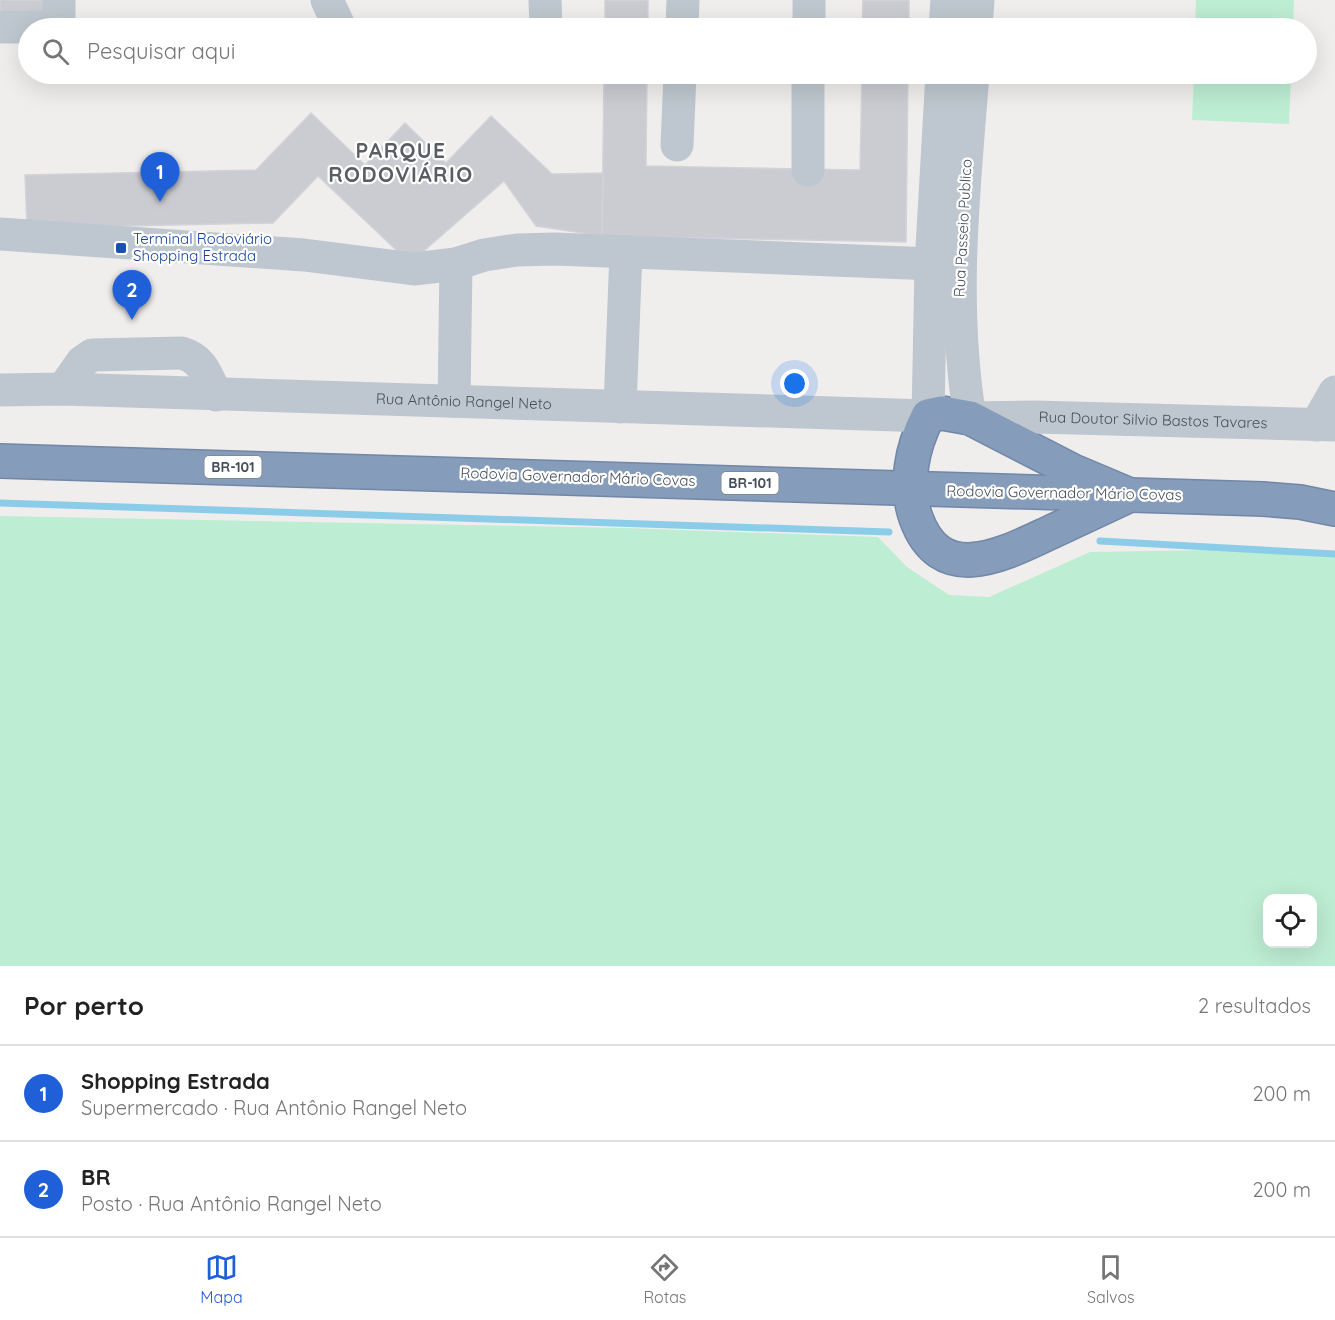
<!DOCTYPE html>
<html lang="pt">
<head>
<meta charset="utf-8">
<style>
	:root { --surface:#fff; --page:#f2f2f2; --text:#222; --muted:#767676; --line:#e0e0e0; --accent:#1f60d9 }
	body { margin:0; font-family:Quicksand,sans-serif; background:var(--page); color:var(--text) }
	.controls { position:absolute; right:18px; bottom:18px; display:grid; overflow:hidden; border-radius:12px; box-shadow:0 6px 24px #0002 }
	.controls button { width:54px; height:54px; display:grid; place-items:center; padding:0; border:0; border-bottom:2px solid var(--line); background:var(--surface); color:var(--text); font:30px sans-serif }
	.you { position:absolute; left:795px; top:384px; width:21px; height:21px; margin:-15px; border:4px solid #fff; border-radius:50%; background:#1a73e8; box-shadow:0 0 0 9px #1a73e833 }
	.badge { display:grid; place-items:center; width:39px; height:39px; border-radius:50%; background:var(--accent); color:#fff; font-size:20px; font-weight:700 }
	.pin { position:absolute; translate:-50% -50px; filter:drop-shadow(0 2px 3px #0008) }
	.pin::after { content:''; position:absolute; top:32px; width:21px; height:18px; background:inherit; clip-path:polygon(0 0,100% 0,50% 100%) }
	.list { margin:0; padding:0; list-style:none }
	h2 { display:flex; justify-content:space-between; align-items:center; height:78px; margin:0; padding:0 24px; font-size:26px }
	h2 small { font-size:20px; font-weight:400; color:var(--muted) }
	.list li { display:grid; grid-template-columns:39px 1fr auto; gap:18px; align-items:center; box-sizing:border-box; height:96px; padding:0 24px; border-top:2px solid var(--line) }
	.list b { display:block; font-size:22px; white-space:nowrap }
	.list p { margin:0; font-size:20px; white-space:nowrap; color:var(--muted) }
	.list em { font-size:20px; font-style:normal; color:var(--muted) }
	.icon { flex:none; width:33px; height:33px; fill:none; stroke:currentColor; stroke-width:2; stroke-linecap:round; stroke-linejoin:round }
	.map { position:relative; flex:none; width:1335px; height:966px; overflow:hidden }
	.search { position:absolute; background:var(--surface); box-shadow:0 6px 24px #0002; left:18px; right:18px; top:18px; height:66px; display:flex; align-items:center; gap:15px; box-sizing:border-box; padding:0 21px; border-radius:33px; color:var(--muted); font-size:22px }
	.sheet { height:270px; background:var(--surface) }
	nav { display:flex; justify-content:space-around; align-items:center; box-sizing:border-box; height:84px; border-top:2px solid var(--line); background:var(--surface); font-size:16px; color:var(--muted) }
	nav a { display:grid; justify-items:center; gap:3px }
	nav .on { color:var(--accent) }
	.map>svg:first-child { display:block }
	.green { fill:#bdedd3; fill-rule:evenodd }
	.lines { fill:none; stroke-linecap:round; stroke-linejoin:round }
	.stream { stroke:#8bcde9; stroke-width:7 }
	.building { fill:#caccd2; stroke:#d2d3d9; stroke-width:1.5 }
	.highway-casing { stroke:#7287a7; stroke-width:36 }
	.minor { stroke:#bec7cf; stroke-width:33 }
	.highway { stroke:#869cbb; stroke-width:33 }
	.transit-dot { fill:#1a4fb4; stroke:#fff; stroke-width:2 }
	.labels { text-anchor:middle; stroke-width:4.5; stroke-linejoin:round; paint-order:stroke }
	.shield { fill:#fff; stroke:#7e848c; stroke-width:1.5 }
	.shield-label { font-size:14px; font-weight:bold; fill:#464f5a }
	.street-label { font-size:15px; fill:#464f5a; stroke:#fff }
	.transit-label { font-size:15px; fill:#164399; stroke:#fff; text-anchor:start }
	.district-label { font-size:21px; font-weight:bold; letter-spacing:1.5px; fill:#5a5d62; stroke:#fff }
</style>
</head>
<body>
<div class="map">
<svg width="1335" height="966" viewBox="0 0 1335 966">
	<rect width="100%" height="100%" fill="#f0eeed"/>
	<g class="green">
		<polygon points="1196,0 1294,0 1293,28 1195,28"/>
		<polygon points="1194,74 1291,74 1289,124 1192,120"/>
		<path d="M0,516l625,12 253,9 29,30 42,28 40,2 101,-45 184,-3 61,6v411h-1335zM1312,898v46h-44v-46z"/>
	</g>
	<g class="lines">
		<g class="stream">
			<polyline points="0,503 889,532"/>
			<polyline points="1100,541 1335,554"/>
		</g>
	</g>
	<g class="building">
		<polygon points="0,0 49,0 47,19 0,16"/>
		<rect x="605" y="0" width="43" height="28"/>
		<polygon points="863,0 909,0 909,28 862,28"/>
		<polygon points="604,74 647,74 646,166 860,170 862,74 908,74 906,242 602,236"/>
		<polygon points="311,113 365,165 405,123 446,163 491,116 552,174 603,173 602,236 536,226 504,181 410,263 318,176 273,223 27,228 25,175 256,170"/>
	</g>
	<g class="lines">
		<g class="highway-casing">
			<g id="highway">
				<path d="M942,413l28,5 103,53 57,24c-26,12 -53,25 -79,37 -47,22 -110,56 -135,-14 -12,-33 -4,-71 12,-102z"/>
				<polyline points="0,461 1263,499 1300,502 1335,509"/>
			</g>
		</g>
		<g class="minor">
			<polyline points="327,0 340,28"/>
			<polyline points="545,0 546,28"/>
			<polyline points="0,27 53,27 59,18 59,0"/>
			<polyline points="682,28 683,0"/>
			<polyline points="809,28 809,0"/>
			<polyline points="945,28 947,0"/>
			<polyline points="976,28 978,0"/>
			<path id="s1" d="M973,74c-9,116 -22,227 -3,344l65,-1 300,8"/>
			<polyline points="677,145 680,74"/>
			<polyline points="808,170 808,74"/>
			<polyline points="0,234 304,255 414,269 456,264 484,255 517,250 555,249 959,265"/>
			<path d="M63,389l19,-27 10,-7 90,-2c21,6 25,23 34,42"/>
			<path id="s2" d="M0,390l63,-1 865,27 3,-151 11,-191"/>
			<polyline points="454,401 456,264"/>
			<polyline points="620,407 626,252"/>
			<polyline points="1316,425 1335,392"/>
		</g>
		<use href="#highway" class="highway"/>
	</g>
	<rect class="transit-dot" x="115" y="242" width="12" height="12" rx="3"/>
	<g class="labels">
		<g class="shield">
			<rect x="204.5" y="456" width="57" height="22" rx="4.5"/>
			<rect x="721.5" y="472" width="57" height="22" rx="4.5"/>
		</g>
		<g class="shield-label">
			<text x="233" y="472">BR-101</text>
			<text x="750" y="488">BR-101</text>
		</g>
		<g class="street-label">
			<text transform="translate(963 228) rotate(-87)" y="5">Rua Passeio Publico</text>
			<text dy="5" stroke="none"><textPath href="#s2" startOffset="464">Rua Antônio Rangel Neto</textPath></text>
			<text dy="5" stroke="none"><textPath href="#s1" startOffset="528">Rua Doutor Silvio Bastos Tavares</textPath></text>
			<text transform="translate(578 477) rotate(2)" y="5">Rodovia Governador Mário Covas</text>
			<text transform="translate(1064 493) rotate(1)" y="5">Rodovia Governador Mário Covas</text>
		</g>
		<g class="transit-label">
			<text x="133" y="244">Terminal Rodoviário<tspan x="133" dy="17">Shopping Estrada</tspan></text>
		</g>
		<g class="district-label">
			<text x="401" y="158">PARQUE<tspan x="401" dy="24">RODOVIÁRIO</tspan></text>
		</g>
	</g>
</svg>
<div class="controls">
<button><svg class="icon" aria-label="locate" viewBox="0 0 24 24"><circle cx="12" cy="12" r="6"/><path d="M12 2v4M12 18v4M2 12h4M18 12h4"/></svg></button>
</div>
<div class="you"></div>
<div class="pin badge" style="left:160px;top:202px">1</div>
<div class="pin badge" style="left:132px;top:320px">2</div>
<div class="search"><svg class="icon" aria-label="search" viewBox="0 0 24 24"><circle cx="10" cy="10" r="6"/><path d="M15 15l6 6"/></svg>Pesquisar aqui</div>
</div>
<section class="sheet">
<h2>Por perto<small>2 resultados</small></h2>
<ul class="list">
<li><span class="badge">1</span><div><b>Shopping Estrada</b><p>Supermercado · Rua Antônio Rangel Neto</p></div><em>200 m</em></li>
<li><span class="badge">2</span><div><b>BR</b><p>Posto · Rua Antônio Rangel Neto</p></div><em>200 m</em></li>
</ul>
</section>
<nav>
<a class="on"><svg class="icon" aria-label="map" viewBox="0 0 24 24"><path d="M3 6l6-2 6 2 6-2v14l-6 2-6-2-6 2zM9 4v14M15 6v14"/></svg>Mapa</a>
<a><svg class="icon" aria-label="directions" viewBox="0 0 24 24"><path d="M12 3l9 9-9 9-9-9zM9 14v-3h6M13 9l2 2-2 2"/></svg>Rotas</a>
<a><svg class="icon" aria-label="saved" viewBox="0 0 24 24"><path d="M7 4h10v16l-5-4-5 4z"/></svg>Salvos</a>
</nav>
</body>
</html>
